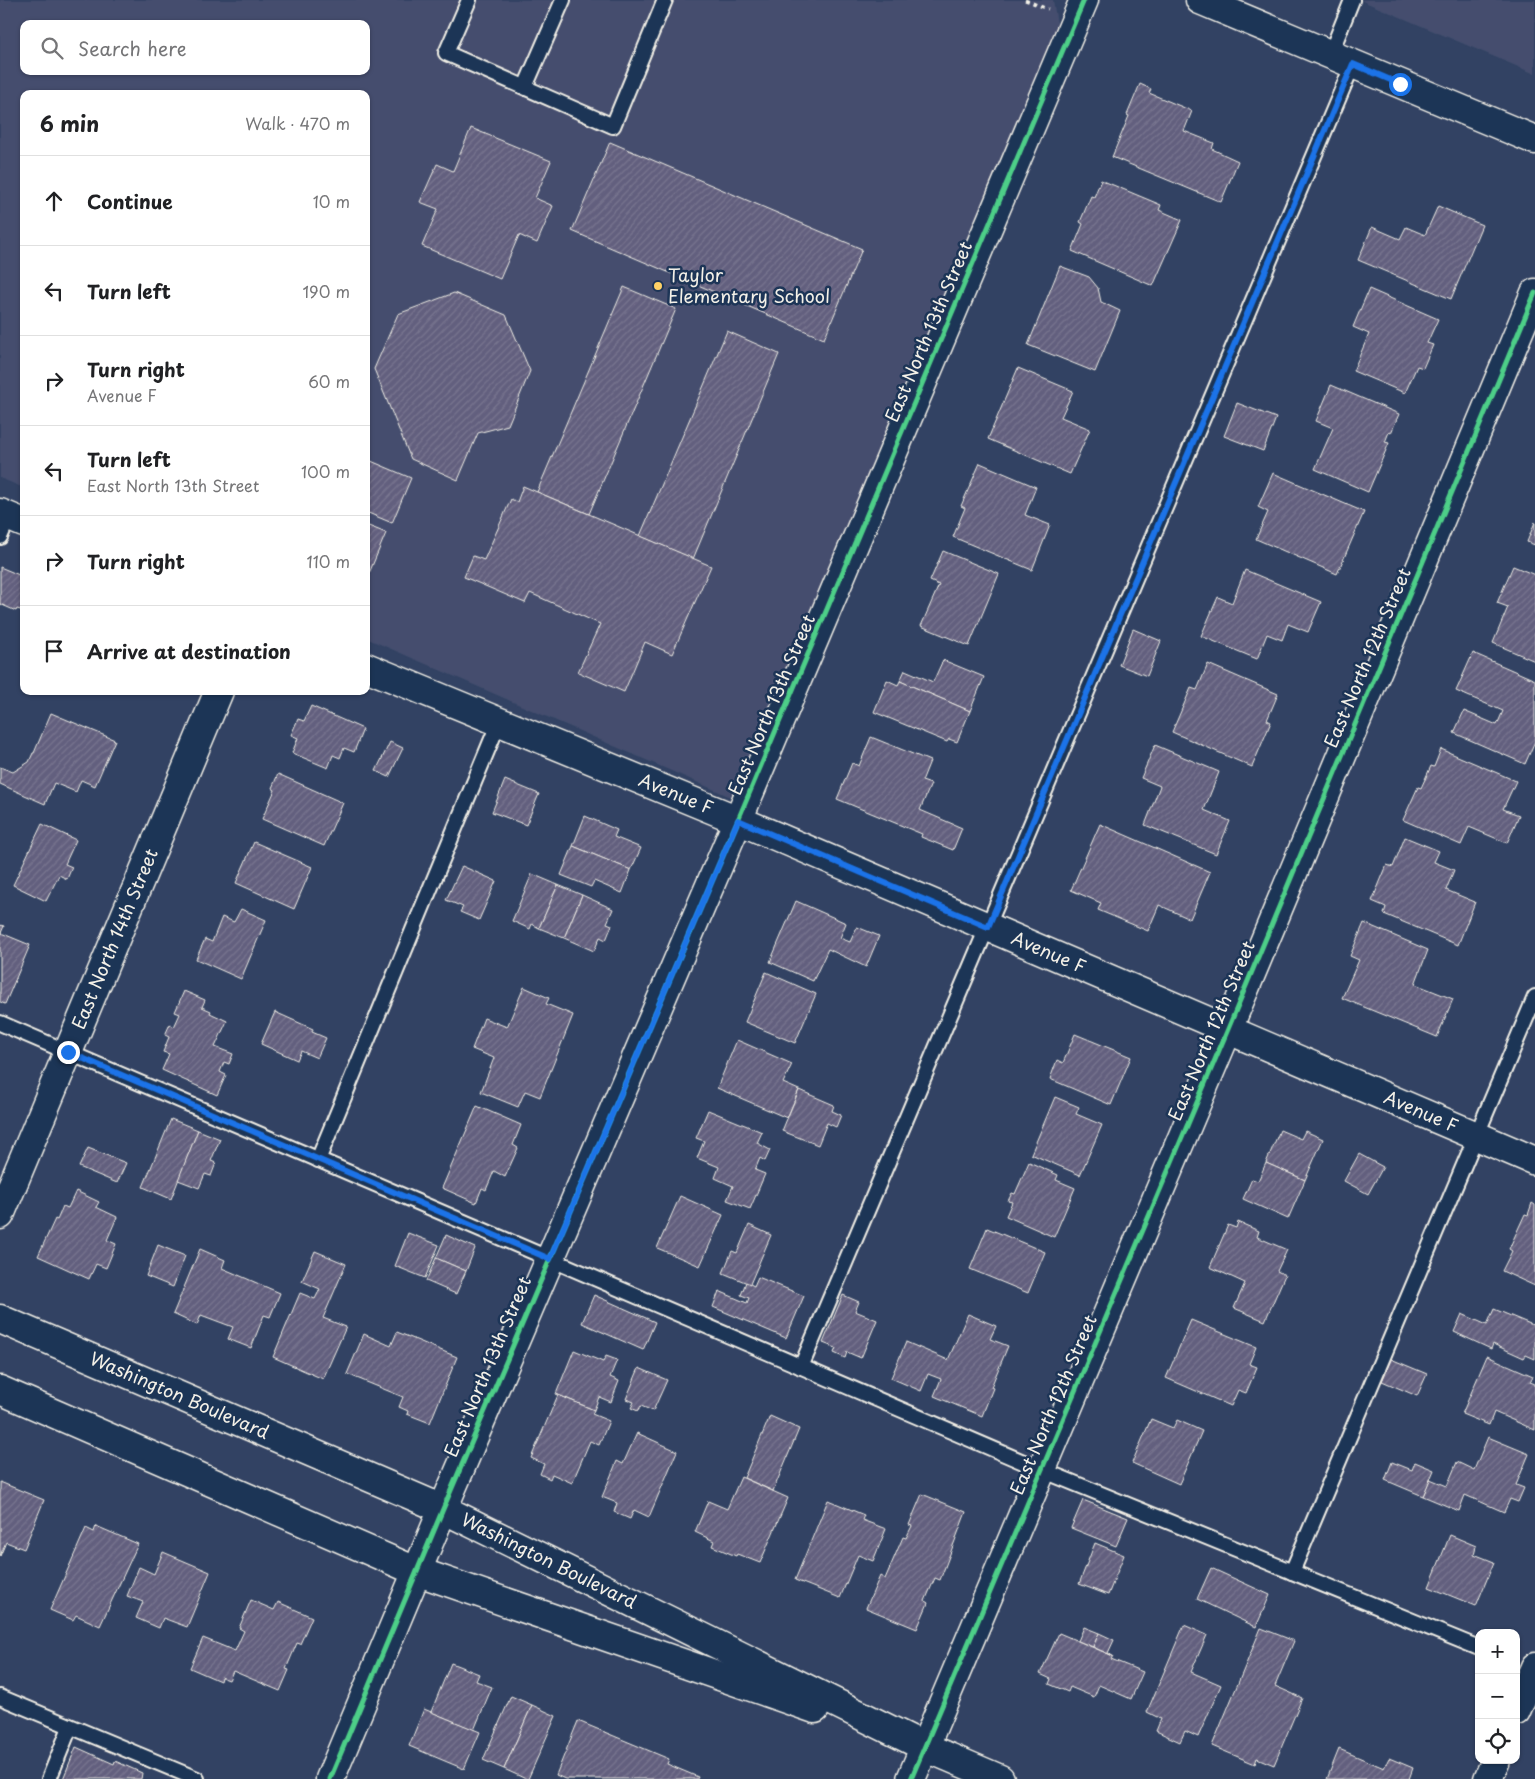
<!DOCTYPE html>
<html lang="en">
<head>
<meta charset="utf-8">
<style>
	:root { --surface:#fff; --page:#f2f2f2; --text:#202124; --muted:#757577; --line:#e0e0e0 }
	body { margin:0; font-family:"Playpen Sans",sans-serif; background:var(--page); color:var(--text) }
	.controls { position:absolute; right:15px; bottom:15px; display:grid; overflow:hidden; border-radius:10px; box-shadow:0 1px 4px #0004 }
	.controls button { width:45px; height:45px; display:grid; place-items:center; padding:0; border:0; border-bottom:1px solid var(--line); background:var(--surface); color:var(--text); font:25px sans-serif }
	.stop { position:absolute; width:15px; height:15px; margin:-11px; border:4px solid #1a73e8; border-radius:50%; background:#fff }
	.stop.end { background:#1a73e8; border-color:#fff; box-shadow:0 1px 5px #0008 }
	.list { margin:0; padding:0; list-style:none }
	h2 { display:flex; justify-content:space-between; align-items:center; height:65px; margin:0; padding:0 20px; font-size:21px }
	h2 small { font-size:16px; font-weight:400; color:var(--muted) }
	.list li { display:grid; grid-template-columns:32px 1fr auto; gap:15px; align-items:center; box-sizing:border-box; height:90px; padding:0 20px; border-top:1px solid var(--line) }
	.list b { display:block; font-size:19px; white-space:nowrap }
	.list p { margin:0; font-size:16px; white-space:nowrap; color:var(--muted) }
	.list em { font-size:16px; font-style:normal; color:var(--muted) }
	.icon { flex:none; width:28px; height:28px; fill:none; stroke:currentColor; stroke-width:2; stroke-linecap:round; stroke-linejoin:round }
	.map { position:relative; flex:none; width:1535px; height:1779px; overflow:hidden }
	.search { position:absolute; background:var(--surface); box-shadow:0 1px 4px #0004; left:20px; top:20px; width:350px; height:55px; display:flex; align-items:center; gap:12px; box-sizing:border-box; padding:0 18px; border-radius:10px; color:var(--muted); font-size:19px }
	.panel { position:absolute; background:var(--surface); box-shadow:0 1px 4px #0004; left:20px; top:90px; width:350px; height:605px; border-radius:10px }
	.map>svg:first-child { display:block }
	.built { fill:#444e6e; fill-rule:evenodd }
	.building { fill:url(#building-hatch); stroke:#f4f1e8 }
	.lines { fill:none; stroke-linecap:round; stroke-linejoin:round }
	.service-casing { stroke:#f4f1e8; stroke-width:18 }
	.minor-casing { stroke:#f4f1e8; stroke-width:31 }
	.tertiary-casing { stroke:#f4f1e8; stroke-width:31 }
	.secondary-casing { stroke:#f4f1e8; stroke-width:31 }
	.path { stroke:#f4f1e8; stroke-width:3; stroke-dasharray:4 4; stroke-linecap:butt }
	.service { stroke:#1d3557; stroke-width:14 }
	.minor { stroke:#1d3557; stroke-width:28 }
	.tertiary { stroke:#1d3557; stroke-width:28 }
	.secondary { stroke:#1d3557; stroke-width:28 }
	.cycleway-casing { stroke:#1d3557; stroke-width:8 }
	.cycleway { stroke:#4dcf88; stroke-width:5 }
	.route { stroke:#1a73e8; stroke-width:6 }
	.poi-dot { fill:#ffd166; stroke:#1d3557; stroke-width:2 }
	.labels { text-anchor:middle; stroke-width:5; stroke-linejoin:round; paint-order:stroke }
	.poi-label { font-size:18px; fill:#f4f1e8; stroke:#1d3557; text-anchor:start }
	.street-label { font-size:18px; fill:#f4f1e8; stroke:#1d3557 }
</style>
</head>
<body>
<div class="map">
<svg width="1535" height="1779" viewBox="0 0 1535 1779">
	<defs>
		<pattern id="building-hatch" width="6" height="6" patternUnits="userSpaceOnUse" patternTransform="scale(1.25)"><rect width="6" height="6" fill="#625f7e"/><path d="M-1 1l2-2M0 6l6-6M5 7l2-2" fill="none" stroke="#797690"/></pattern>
	</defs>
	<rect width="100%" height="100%" fill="#324263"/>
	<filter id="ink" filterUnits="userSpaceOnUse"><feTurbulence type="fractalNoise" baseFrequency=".02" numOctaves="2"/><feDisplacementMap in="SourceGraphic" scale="10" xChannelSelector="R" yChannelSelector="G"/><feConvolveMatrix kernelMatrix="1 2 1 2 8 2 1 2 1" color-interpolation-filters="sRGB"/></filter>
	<g filter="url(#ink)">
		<g class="built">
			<path d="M0,0h1053l5,29 -327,768 -365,-159v-544h-342v394l-24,-10zM24,24h342v47h-342z"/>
			<polygon points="1360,0 1535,0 1535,74"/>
		</g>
		<g class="building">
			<polygon points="1140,84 1151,89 1149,93 1192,111 1184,131 1214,143 1212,149 1238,161 1221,202 1112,157 1129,116 1127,115"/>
			<polygon points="471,128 551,161 535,198 553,206 537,243 519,235 500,279 422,246 438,209 420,202 437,164 453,171"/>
			<polygon points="610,142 862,249 824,339 572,231"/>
			<polygon points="1101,180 1161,205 1159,210 1182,220 1153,286 1072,251 1083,224 1080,222 1091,196 1094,197"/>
			<polygon points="1438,206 1482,225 1451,299 1358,260 1372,227 1400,239 1406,227 1425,235"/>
			<polygon points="1060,266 1089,277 1098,288 1101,302 1120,311 1095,372 1028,345"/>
			<polygon points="624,287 676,309 589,514 537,492"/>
			<polygon points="1369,289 1438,319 1427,343 1433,345 1423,368 1417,366 1405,393 1353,371 1369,334 1353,327"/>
			<polygon points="454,293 506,315 530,371 508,425 478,433 458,480 411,459 374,369 398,314"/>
			<polygon points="727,331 779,354 693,559 640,536"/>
			<polygon points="1018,368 1073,391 1061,417 1090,429 1070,474 988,439"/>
			<polygon points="1331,385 1399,414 1391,433 1389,432 1385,442 1389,443 1368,492 1315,469 1333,428 1316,421"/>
			<polygon points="1237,403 1276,418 1263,451 1224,436"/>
			<polygon points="371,461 411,478 392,523 366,512 366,472"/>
			<polygon points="980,463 1036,487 1025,515 1050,525 1032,570 953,537 965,508 961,506"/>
			<polygon points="1273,473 1364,512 1337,574 1256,539 1268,512 1258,507"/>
			<polygon points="523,486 711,566 672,654 645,642 624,692 578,672 600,624 530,593 525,603 464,577 473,556 484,560 511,499 517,502"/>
			<polygon points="1535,522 1535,545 1527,542"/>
			<polygon points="366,525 386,533 367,578 366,578"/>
			<polygon points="943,551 999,574 969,646 921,626 939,585 930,581"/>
			<polygon points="1513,566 1535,575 1535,661 1493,643 1508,607 1497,603"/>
			<polygon points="0,567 24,577 24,611 17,609 16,611 0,604"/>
			<polygon points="1245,570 1321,602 1308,632 1288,624 1282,640 1267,634 1257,659 1201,636 1218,597 1232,603"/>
			<polygon points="1133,629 1161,641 1147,676 1119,665"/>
			<polygon points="1473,653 1535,680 1535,741 1525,764 1454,733 1464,711 1497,725 1503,711 1456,691"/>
			<polygon points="943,660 984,677 970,711 900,681 905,670 933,682"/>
			<polygon points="1208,664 1278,694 1267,720 1271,722 1252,767 1172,732 1191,688 1197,690"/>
			<polygon points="887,680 898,685 900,681 970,711 957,742 949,739 947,742 874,712"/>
			<polygon points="311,706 363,729 354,752 344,748 340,758 333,755 328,768 292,753 298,738 291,735 298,719 304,721"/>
			<polygon points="51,713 115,740 95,786 81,780 76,792 54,783 45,804 0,784 0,767 13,772 29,762 33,753 34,753"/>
			<polygon points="871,737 930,761 922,781 931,784 920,810 962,828 953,850 921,837 922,834 837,799 852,763 859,766"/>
			<polygon points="390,742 403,748 389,777 376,771"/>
			<polygon points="1155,745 1219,772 1204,810 1230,821 1216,854 1145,825 1160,786 1141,778"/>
			<polygon points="1441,749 1516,781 1503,809 1519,815 1507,843 1469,827 1461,845 1403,820 1418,787 1421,788 1431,766 1434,767"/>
			<polygon points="278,774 343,803 324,846 262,819 275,790 272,788"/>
			<polygon points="505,780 539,794 526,825 492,812"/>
			<polygon points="585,816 617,830 614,837 641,848 631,870 573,846"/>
			<polygon points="42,824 76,840 65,864 72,867 67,879 59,875 46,901 13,885"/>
			<polygon points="1100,824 1210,872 1190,919 1159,905 1148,931 1098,910 1101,903 1071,890"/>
			<polygon points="1405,837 1439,851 1434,862 1454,870 1446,890 1475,902 1458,945 1384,914 1386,907 1372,901 1387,865 1393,867"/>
			<polygon points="254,842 312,867 294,909 236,883"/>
			<polygon points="573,846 631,870 622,893 594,881 591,887 561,875"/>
			<polygon points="462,866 496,881 479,920 460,912 463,907 446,900"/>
			<polygon points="532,874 558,885 539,928 532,924 530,929 512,921"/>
			<polygon points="558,885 582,895 564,938 539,928"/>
			<polygon points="582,895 613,909 607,923 612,925 606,940 600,937 594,951 564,938"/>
			<polygon points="796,901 846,923 840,938 850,942 857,927 879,936 866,967 828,949 813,981 770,962"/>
			<polygon points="241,909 266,920 241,979 196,959 205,939 212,942 222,917 234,922"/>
			<polygon points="1364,923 1428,950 1415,984 1453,999 1437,1037 1342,998 1359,960 1350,956"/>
			<polygon points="0,925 4,926 1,933 30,945 5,1004 0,1002"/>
			<polygon points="766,972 816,994 795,1043 745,1022"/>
			<polygon points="524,987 549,998 546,1004 573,1015 540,1097 525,1091 518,1107 481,1092 494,1058 472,1049 484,1018 507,1027"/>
			<polygon points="184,991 205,1000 202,1007 211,1011 210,1013 227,1021 215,1047 233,1054 229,1064 224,1062 220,1072 226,1075 217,1095 162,1070 169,1054 163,1052 169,1037 165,1035 170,1024 174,1027 180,1014 175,1012"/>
			<polygon points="275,1012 313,1029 312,1032 326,1038 317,1058 301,1051 297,1060 261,1044"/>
			<polygon points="1075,1034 1131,1057 1111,1105 1050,1079 1057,1060 1063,1063"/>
			<polygon points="737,1040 792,1064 783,1083 799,1090 787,1118 717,1088"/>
			<polygon points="799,1090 834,1105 832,1111 841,1115 836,1127 827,1123 818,1145 782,1131"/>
			<polygon points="1055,1097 1079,1107 1076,1114 1102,1125 1080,1175 1031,1154"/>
			<polygon points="477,1106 521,1125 513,1145 518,1148 505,1177 494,1171 486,1190 482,1188 476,1203 442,1188"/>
			<polygon points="708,1110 762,1132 757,1143 770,1150 765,1161 760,1158 755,1170 765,1174 750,1209 727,1200 733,1186 715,1178 719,1167 697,1158 704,1141 696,1138"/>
			<polygon points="171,1119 198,1130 171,1199 143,1187"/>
			<polygon points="198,1130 220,1139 211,1161 216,1163 211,1176 205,1174 199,1188 178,1180"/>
			<polygon points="1280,1130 1301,1139 1305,1131 1323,1139 1305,1180 1266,1163"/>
			<polygon points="88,1148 126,1163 117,1183 79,1167"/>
			<polygon points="1359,1154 1383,1167 1368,1194 1344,1181"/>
			<polygon points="1029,1162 1058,1175 1056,1180 1075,1188 1054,1237 1006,1216 1012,1202 1008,1201 1012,1193 1015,1194"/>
			<polygon points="1266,1163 1305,1180 1288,1219 1243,1199 1252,1179 1258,1181"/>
			<polygon points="76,1191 99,1202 96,1207 117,1217 107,1240 116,1244 106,1268 96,1264 89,1279 38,1256 55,1219 57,1220 58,1218 63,1206 68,1208"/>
			<polygon points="680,1196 723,1215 700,1266 657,1248"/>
			<polygon points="1532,1203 1535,1205 1535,1286 1502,1271 1512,1251 1509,1249 1525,1214 1528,1215"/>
			<polygon points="1238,1222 1259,1231 1257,1237 1287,1250 1277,1271 1285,1275 1265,1321 1234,1308 1245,1283 1210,1267 1228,1225 1236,1228"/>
			<polygon points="749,1225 771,1235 750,1284 723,1273 732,1251 737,1253"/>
			<polygon points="987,1228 1045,1252 1028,1293 970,1269"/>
			<polygon points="408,1233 439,1245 425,1278 395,1266"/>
			<polygon points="446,1235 475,1248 466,1271 436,1258"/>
			<polygon points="158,1245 185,1256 173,1287 146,1276"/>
			<polygon points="200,1249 225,1260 222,1268 280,1293 270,1317 264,1315 251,1348 228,1339 233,1327 201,1315 197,1325 173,1314"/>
			<polygon points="315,1251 346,1264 323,1318 346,1327 323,1379 273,1357 300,1293 315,1299 320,1289 302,1281"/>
			<polygon points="436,1258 466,1271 456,1294 426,1281"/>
			<polygon points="758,1277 804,1296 786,1338 713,1307 719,1291 747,1303 749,1298 741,1295 746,1282 754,1286"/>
			<polygon points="594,1295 655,1322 643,1350 582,1323"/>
			<polygon points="843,1295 859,1302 855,1311 877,1320 861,1358 847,1352 845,1358 834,1353 836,1348 823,1343"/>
			<polygon points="1494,1309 1535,1326 1535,1359 1526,1355 1524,1358 1493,1344 1491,1349 1454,1332 1462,1314 1487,1325"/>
			<polygon points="968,1314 996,1326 990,1339 1008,1346 991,1387 993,1388 982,1416 934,1396 941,1379 928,1374 921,1391 891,1378 906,1342 948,1360"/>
			<polygon points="1191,1320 1256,1347 1249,1364 1257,1367 1246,1393 1238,1390 1231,1406 1166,1378"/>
			<polygon points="397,1332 457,1357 430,1423 407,1414 408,1411 399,1407 403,1397 347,1374 364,1334 391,1346"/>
			<polygon points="574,1350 603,1362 606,1356 617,1360 610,1377 619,1381 611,1402 599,1397 594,1410 556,1394"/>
			<polygon points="1487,1356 1533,1376 1530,1382 1535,1384 1535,1430 1494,1412 1489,1425 1462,1414"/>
			<polygon points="1391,1359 1427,1374 1417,1396 1382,1381"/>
			<polygon points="639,1368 667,1380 653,1411 641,1406 638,1411 631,1408 634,1402 626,1399"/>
			<polygon points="558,1395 594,1410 592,1414 609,1421 599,1445 590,1441 572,1483 552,1474 550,1479 540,1474 544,1464 531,1458"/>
			<polygon points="770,1416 799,1429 773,1491 744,1478"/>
			<polygon points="1151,1419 1173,1428 1177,1420 1202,1431 1179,1484 1132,1463"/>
			<polygon points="637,1433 677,1451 649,1517 634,1510 630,1519 614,1512 617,1503 602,1497 617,1461 623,1464"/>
			<polygon points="1488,1437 1529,1454 1516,1485 1524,1488 1518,1502 1510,1499 1504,1512 1465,1495 1459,1511 1423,1496 1430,1479 1447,1486 1457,1462 1474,1470"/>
			<polygon points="1392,1462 1412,1470 1415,1462 1434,1470 1423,1496 1385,1480"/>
			<polygon points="741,1477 788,1498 760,1563 737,1554 736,1556 712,1546 714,1541 695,1532 708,1501 727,1509"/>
			<polygon points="0,1482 44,1500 24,1549 6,1542 0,1556"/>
			<polygon points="922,1494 966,1512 940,1580 935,1578 925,1601 928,1603 917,1629 866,1608 880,1576 885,1579 903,1537 906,1538 912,1526 909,1525"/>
			<polygon points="828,1500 864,1515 862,1520 886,1529 873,1561 858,1555 840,1598 795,1580"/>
			<polygon points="1083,1500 1128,1518 1116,1546 1071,1528"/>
			<polygon points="96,1526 138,1544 100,1626 76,1615 73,1620 50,1610 86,1528 94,1532"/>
			<polygon points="1450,1535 1476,1546 1474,1554 1494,1562 1476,1606 1429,1587"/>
			<polygon points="1095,1543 1124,1555 1108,1595 1079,1584"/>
			<polygon points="163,1552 210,1572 187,1627 163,1618 159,1628 136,1618 143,1602 127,1596 139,1567 154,1574"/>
			<polygon points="1211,1568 1270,1595 1256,1627 1197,1599"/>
			<polygon points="251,1600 274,1610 278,1602 312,1617 300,1644 297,1643 286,1669 289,1670 280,1691 233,1671 229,1680 221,1677 220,1681 190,1668 203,1638 235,1651 244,1631 239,1628"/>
			<polygon points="1184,1625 1207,1635 1191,1672 1221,1685 1198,1737 1185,1731 1180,1742 1156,1731 1161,1719 1147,1712"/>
			<polygon points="1084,1627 1099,1633 1093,1647 1078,1641"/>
			<polygon points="1261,1628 1294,1641 1275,1686 1302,1698 1274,1765 1257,1758 1255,1764 1212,1746"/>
			<polygon points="1059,1633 1113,1656 1111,1659 1143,1672 1131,1699 1099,1685 1094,1697 1070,1687 1068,1692 1049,1684 1051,1679 1040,1674"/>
			<polygon points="1099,1633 1114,1640 1108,1653 1111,1655 1093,1647"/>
			<polygon points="451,1663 479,1674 476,1681 492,1687 474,1730 431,1712"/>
			<polygon points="511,1696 532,1705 504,1769 483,1760"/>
			<polygon points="532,1705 556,1716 528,1779 526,1779 504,1769"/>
			<polygon points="424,1709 480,1732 464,1769 409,1746"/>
			<polygon points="578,1721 669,1759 667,1764 698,1777 697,1779 565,1779 556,1775"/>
			<polygon points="76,1747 114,1764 115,1761 142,1773 141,1779 63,1779"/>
			<polygon points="1339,1749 1384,1768 1389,1758 1413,1768 1409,1779 1327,1779"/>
		</g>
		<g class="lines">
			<g class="service-casing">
				<g id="service">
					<polyline points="469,0 446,53 613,126 665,0"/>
					<polyline points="1330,55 1352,0"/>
					<polyline points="525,87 563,0"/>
					<polyline points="0,537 9,517"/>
					<polyline points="0,1023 1042,1470 1479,1648"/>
					<polyline points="318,1160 499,722"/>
					<polyline points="801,1367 1353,64"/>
					<polyline points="1292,1572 1535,997"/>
					<polyline points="0,1697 197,1779"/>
					<polyline points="49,1779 70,1727"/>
				</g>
			</g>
			<g class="minor-casing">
				<g id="minor">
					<polyline points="0,513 24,523"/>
					<path id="s1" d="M366,667l372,153 797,341"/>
					<path id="s2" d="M0,1215l219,-524"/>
					<polyline points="1516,1711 1535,1667"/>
					<polyline points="330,1779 443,1509 738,820 1084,0"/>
					<polyline points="911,1779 1228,1029 1535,293"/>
					<polyline points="1488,1779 1496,1760"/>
				</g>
			</g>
			<g class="tertiary-casing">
				<g id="tertiary">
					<path id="s3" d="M0,1319l443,190 482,238 75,32"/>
					<polyline points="0,1390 416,1571 815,1709"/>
				</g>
			</g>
			<g class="secondary-casing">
				<polyline id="secondary" points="1200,0 1535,140"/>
			</g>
			<polyline class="path" points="1025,0 1048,9"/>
			<use href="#service" class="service"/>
			<use href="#minor" class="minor"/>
			<use href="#tertiary" class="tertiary"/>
			<use href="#secondary" class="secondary"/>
			<g class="cycleway-casing">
				<g id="cycleway">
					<polyline points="330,1779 443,1509 738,820 1084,0"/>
					<polyline points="911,1779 1228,1029 1535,293"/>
				</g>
			</g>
			<use href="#cycleway" class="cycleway"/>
		</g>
	</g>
	<g class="lines" filter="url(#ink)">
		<polyline class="route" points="68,1052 550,1259 738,820 988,927 1353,64 1400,84"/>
	</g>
	<circle class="poi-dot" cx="658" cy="286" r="5"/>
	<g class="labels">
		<g class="poi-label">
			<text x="668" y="282">Taylor<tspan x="668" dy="21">Elementary School</tspan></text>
		</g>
		<g class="street-label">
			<text transform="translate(929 332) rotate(-67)" y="6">East North 13th Street</text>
			<text transform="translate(1368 658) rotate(-67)" y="6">East North 12th Street</text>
			<text transform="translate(772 705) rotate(-67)" y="6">East North 13th Street</text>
			<text dy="6" stroke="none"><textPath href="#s1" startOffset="335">Avenue F</textPath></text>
			<text dy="6" stroke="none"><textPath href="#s2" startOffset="299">East North 14th Street</textPath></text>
			<text dy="6" stroke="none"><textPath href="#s1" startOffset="740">Avenue F</textPath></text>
			<text transform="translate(1212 1031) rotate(-67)" y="6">East North 12th Street</text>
			<text dy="6" stroke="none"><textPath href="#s1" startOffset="1145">Avenue F</textPath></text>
			<text transform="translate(488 1367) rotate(-67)" y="6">East North 13th Street</text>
			<text dy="6" stroke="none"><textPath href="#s3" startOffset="195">Washington Boulevard</textPath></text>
			<text transform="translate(1054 1405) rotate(-67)" y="6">East North 12th Street</text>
			<text dy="6" stroke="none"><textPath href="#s3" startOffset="600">Washington Boulevard</textPath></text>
		</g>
	</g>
</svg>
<div class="controls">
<button>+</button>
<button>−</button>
<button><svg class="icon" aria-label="locate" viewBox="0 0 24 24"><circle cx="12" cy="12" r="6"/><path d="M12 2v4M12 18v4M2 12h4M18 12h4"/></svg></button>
</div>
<div class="stop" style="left:1400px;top:84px"></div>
<div class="stop end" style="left:68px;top:1052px"></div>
<div class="search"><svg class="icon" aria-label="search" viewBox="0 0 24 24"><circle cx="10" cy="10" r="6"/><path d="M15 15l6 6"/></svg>Search here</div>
<section class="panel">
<h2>6 min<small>Walk · 470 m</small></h2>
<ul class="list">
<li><svg class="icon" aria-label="ahead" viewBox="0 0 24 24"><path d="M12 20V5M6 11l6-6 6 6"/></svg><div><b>Continue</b></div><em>10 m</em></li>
<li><svg class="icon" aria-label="left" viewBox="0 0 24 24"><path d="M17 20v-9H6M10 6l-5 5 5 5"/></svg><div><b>Turn left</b></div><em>190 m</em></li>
<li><svg class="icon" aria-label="right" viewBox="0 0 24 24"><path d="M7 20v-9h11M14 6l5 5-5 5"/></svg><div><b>Turn right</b><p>Avenue F</p></div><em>60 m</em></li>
<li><svg class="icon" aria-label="left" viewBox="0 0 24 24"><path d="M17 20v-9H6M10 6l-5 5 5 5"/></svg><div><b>Turn left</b><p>East North 13th Street</p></div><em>100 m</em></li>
<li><svg class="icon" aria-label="right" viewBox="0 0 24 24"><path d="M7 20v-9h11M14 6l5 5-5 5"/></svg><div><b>Turn right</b></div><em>110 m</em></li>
<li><svg class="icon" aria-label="arrive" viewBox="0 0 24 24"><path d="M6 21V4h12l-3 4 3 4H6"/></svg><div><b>Arrive at destination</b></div></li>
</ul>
</section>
</div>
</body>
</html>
